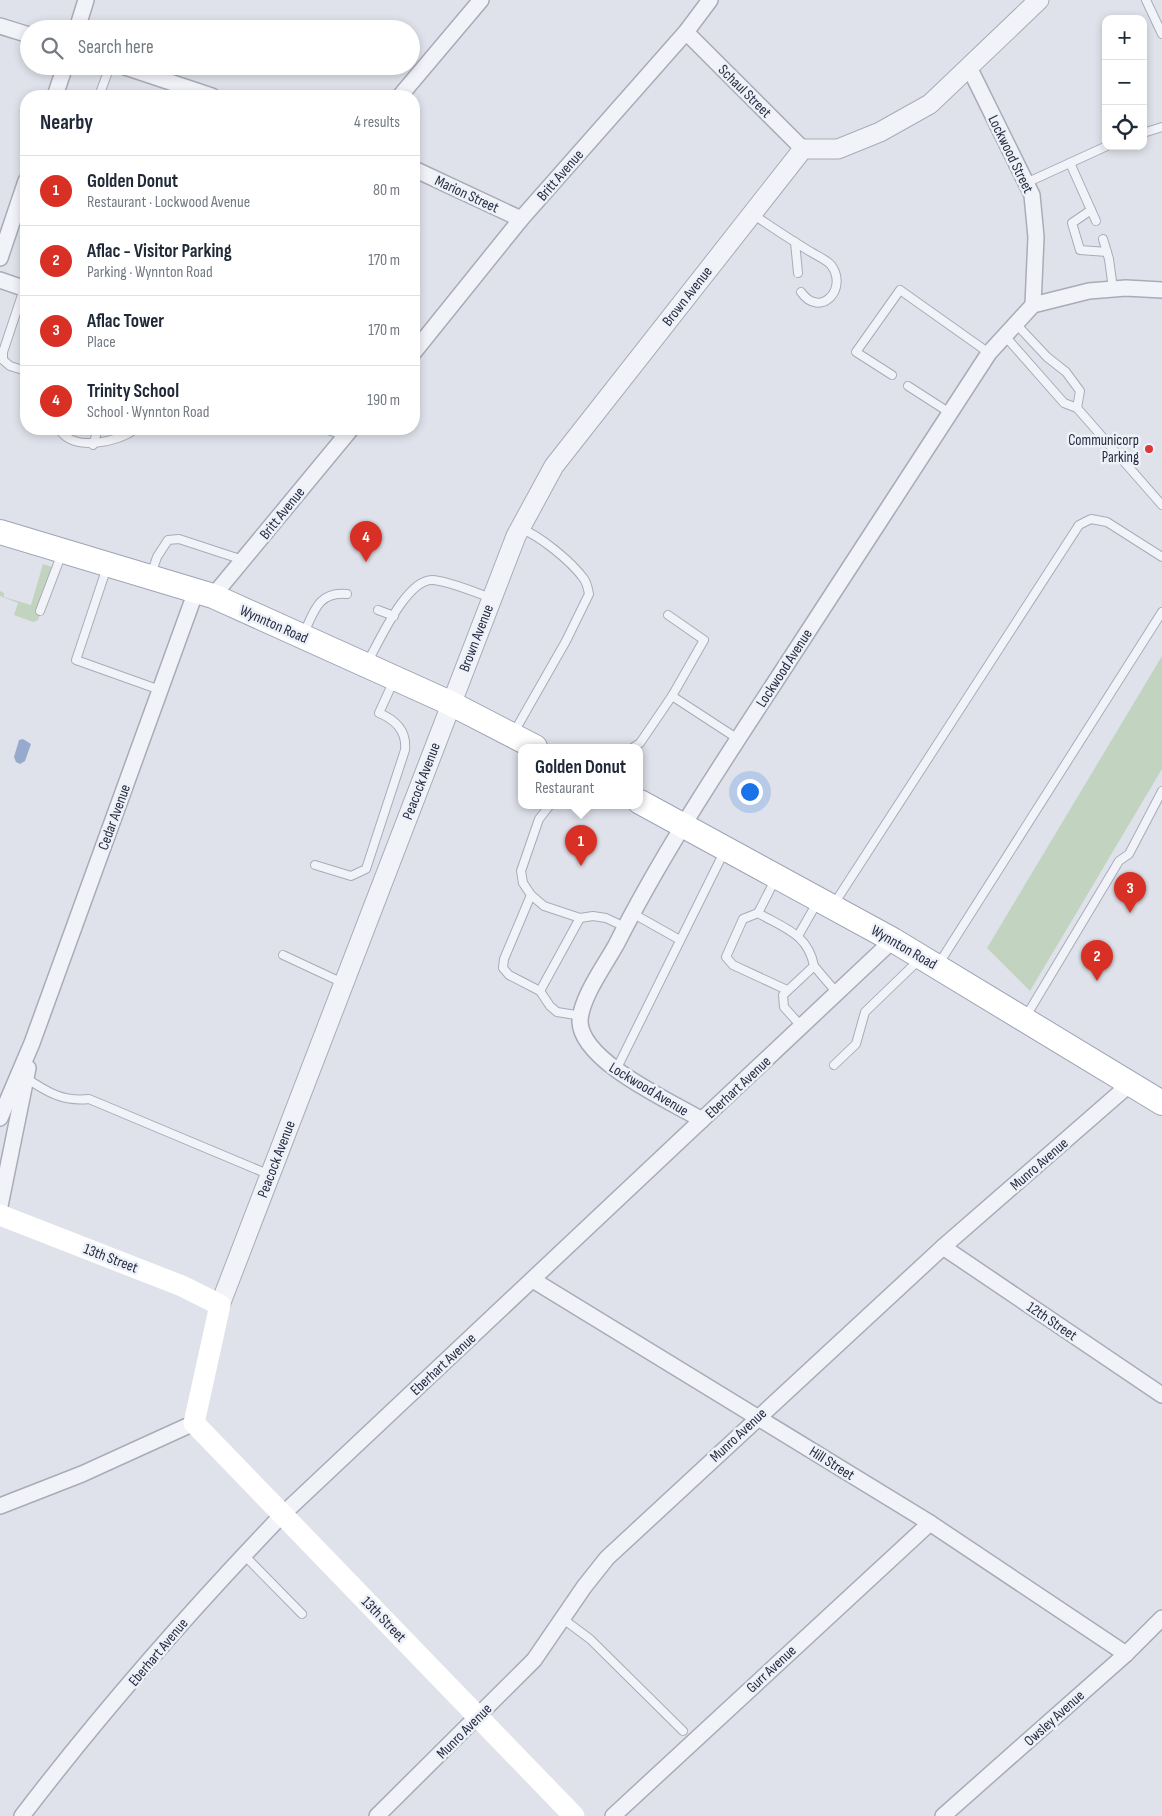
<!DOCTYPE html>
<html lang="en">
<head>
<meta charset="utf-8">
<style>
	:root { --surface:#fff; --page:#f6f6f7; --text:#1f2937; --muted:#747a83; --line:#e0e1e3; --accent:#d93025 }
	body { margin:0; font-family:"Sofia Sans Condensed",sans-serif; background:var(--page); color:var(--text) }
	.controls { position:absolute; right:15px; top:15px; display:grid; overflow:hidden; border-radius:10px; box-shadow:0 2px 8px #0003 }
	.controls button { width:45px; height:45px; display:grid; place-items:center; padding:0; border:0; border-bottom:1px solid var(--line); background:var(--surface); color:var(--text); font:25px sans-serif }
	.you { position:absolute; left:749px; top:791px; width:18px; height:18px; margin:-12px; border:4px solid #fff; border-radius:50%; background:#1a73e8; box-shadow:0 0 0 8px #1a73e833 }
	.badge { display:grid; place-items:center; width:32px; height:32px; border-radius:50%; background:var(--accent); color:#fff; font-size:16px; font-weight:700 }
	.pin { position:absolute; translate:-50% -41px; filter:drop-shadow(0 1px 2px #0008) }
	.pin::after { content:''; position:absolute; top:26px; width:18px; height:15px; background:inherit; clip-path:polygon(0 0,100% 0,50% 100%) }
	.popup { position:absolute; left:518px; top:744px; width:125px; height:65px; box-sizing:border-box; display:grid; place-content:center; border-radius:10px; background:var(--surface); filter:drop-shadow(0 1px 4px #0005); font-size:16px; white-space:nowrap; color:var(--muted) }
	.popup b { font-size:19px; color:var(--text) }
	.popup::after { content:''; position:absolute; left:50%; top:100%; margin-left:-10px; border:10px solid transparent; border-top-color:var(--surface) }
	.list { margin:0; padding:0; list-style:none }
	h2 { display:flex; justify-content:space-between; align-items:center; height:65px; margin:0; padding:0 20px; font-size:21px }
	h2 small { font-size:16px; font-weight:400; color:var(--muted) }
	.list li { display:grid; grid-template-columns:32px 1fr auto; gap:15px; align-items:center; box-sizing:border-box; height:70px; padding:0 20px; border-top:1px solid var(--line) }
	.list b { display:block; font-size:19px; white-space:nowrap }
	.list p { margin:0; font-size:16px; white-space:nowrap; color:var(--muted) }
	.list em { font-size:16px; font-style:normal; color:var(--muted) }
	.icon { flex:none; width:28px; height:28px; fill:none; stroke:currentColor; stroke-width:2; stroke-linecap:round; stroke-linejoin:round }
	.map { position:relative; flex:none; width:1162px; height:1816px; overflow:hidden }
	.search { position:absolute; background:var(--surface); box-shadow:0 2px 8px #0003; left:20px; top:20px; width:400px; height:55px; display:flex; align-items:center; gap:12px; box-sizing:border-box; padding:0 18px; border-radius:28px; color:var(--muted); font-size:19px }
	.panel { position:absolute; background:var(--surface); box-shadow:0 2px 8px #0003; left:20px; top:90px; width:400px; height:345px; border-radius:20px }
	.map>svg:first-child { display:block }
	.green { fill:#c2d4bf }
	.water { fill:#96aace }
	.lines { fill:none; stroke-linecap:round; stroke-linejoin:round }
	.service-casing { stroke:#a8acb8; stroke-width:10 }
	.minor-casing { stroke:#a8acb8; stroke-width:18 }
	.tertiary-casing { stroke:#a8acb8; stroke-width:21 }
	.primary-casing { stroke:#9da4b7; stroke-width:26 }
	.service { stroke:#f2f3f8; stroke-width:8 }
	.minor { stroke:#f2f3f8; stroke-width:15 }
	.tertiary { stroke:#f2f3f8; stroke-width:19 }
	.secondary { stroke:#fff; stroke-width:21 }
	.primary { stroke:#fff; stroke-width:24 }
	.poi-dot { fill:#dc373a; stroke:#eef1f7; stroke-width:2 }
	.labels { text-anchor:middle; stroke-width:5; stroke-linejoin:round; paint-order:stroke }
	.street-label { font-size:15px; fill:#262d43; stroke:#eef1f7 }
	.poi-label { font-size:15px; fill:#262d43; stroke:#eef1f7; text-anchor:end }
</style>
</head>
<body>
<div class="map">
<svg width="1162" height="1816" viewBox="0 0 1162 1816">
	<rect width="100%" height="100%" fill="#dfe2ea"/>
	<g class="green">
		<polygon points="43,564 52,567 52,581 38,620 33,622 14,615 18,603 0,596 0,591 4,593 4,597 31,605"/>
		<polygon points="1162,656 1162,769 1030,991 987,948"/>
	</g>
	<polygon class="water" points="23,739 31,744 25,761 20,764 16,762 14,757 19,740"/>
	<g class="lines">
		<g class="service-casing">
			<g id="service">
				<polyline points="1146,0 1162,34"/>
				<polyline points="99,96 110,66"/>
				<polyline points="1143,133 1162,127"/>
				<polyline points="1070,163 1096,221"/>
				<polyline points="1026,183 1107,146"/>
				<polyline points="1091,210 1072,223 1080,250 1107,252"/>
				<path d="M752,214c20,13 39,26 59,38 6,4 16,8 20,13 18,24 -11,54 -30,27"/>
				<polyline points="1103,239 1109,259 1113,289"/>
				<polyline points="795,242 798,273"/>
				<polyline points="24,289 3,352 3,360 10,366 26,371"/>
				<polyline points="1016,324 1047,357 1066,372 1080,391 1077,408"/>
				<polyline points="1005,336 1064,403 1077,408 1162,505"/>
				<polyline points="892,375 856,352 900,290 989,353"/>
				<polyline points="908,386 950,413"/>
				<path d="M59,429c14,23 58,14 76,0"/>
				<polyline points="325,429 346,436"/>
				<polyline points="93,445 98,429"/>
				<polyline points="107,567 76,660 160,690"/>
				<polyline points="151,575 157,557 168,540 179,539 243,560"/>
				<polyline points="378,610 394,616"/>
				<polyline points="40,611 62,553"/>
				<polyline points="668,615 704,640 672,696 738,739"/>
				<path d="M304,633c10,-22 15,-42 43,-39"/>
				<path d="M367,663c12,-21 39,-83 65,-83 14,0 45,13 59,18"/>
				<path d="M513,734l53,-93 23,-47c-1,-5 -2,-11 -5,-15 -13,-18 -44,-43 -64,-51"/>
				<polyline points="634,747 640,743 672,696"/>
				<polyline points="550,805 539,819 521,871 523,883 531,895 544,906 580,918 593,916 606,918 625,927"/>
				<path d="M315,865l36,11 15,-7 39,-119c2,-19 -9,-30 -26,-37l15,-33"/>
				<polyline points="776,878 758,913 743,919 726,957 733,965 787,990"/>
				<polyline points="531,895 504,959 503,968 509,975 540,991 550,1006 557,1012 582,1016"/>
				<polyline points="834,904 1079,525 1091,519 1107,522 1162,557"/>
				<polyline points="632,913 680,940"/>
				<path d="M758,913c26,15 50,21 56,53l-31,29 1,12 17,19"/>
				<polyline points="798,936 818,901"/>
				<polyline points="283,955 343,983"/>
				<polyline points="938,965 1162,612"/>
				<polyline points="814,966 837,993"/>
				<polyline points="540,991 580,918"/>
				<polyline points="1025,1018 1119,861 1129,854 1162,791"/>
				<polyline points="834,1065 856,1044 865,1012 920,959"/>
				<polyline points="616,1070 724,852"/>
				<path d="M26,1078c21,14 37,24 63,21l181,76"/>
				<polyline points="244,1555 302,1614"/>
				<polyline points="563,1619 590,1639 683,1731"/>
			</g>
		</g>
		<g class="minor-casing">
			<g id="minor">
				<polyline points="0,26 29,35"/>
				<polyline points="77,29 86,0"/>
				<polyline points="686,32 803,149"/>
				<polyline points="122,66 212,96"/>
				<polyline points="969,67 1032,195 1036,237 1033,305"/>
				<polyline points="55,96 65,66"/>
				<polyline points="400,96 481,0"/>
				<polyline points="414,169 521,219"/>
				<polyline points="0,258 26,181"/>
				<polyline points="0,280 26,289"/>
				<polyline points="414,352 521,219 686,32 710,0"/>
				<polyline points="213,596 351,429"/>
				<polyline points="0,1118 32,1043 196,591"/>
				<path d="M702,1120c-32,-19 -120,-58 -122,-98 0,-23 25,-57 36,-77 48,-95 107,-183 165,-272 69,-107 139,-213 208,-320l44,-48 56,-14 37,-3 36,2"/>
				<polyline points="0,1206 28,1068"/>
				<polyline points="943,1247 1162,1395"/>
				<polyline points="533,1280 930,1523 1126,1654"/>
				<polyline points="0,1506 82,1474 194,1423"/>
				<path d="M22,1816c81,-106 169,-206 261,-302l610,-574"/>
				<polyline points="377,1816 534,1660 584,1587 607,1558 943,1247 1130,1084"/>
				<polyline points="613,1816 930,1523"/>
				<polyline points="943,1816 1126,1654 1162,1618"/>
			</g>
		</g>
		<g class="tertiary-casing">
			<polyline id="tertiary" points="220,1305 516,536 554,466 803,149 838,149 880,132 930,104 1039,0"/>
		</g>
		<g class="primary-casing">
			<g id="primary">
				<polyline points="0,532 213,596 450,703 535,747"/>
				<polyline points="640,802 893,940 1162,1103"/>
			</g>
		</g>
		<use href="#service" class="service"/>
		<use href="#minor" class="minor"/>
		<use href="#tertiary" class="tertiary"/>
		<polyline class="secondary" points="0,1215 182,1286 220,1305 194,1423 574,1816"/>
		<use href="#primary" class="primary"/>
	</g>
	<circle class="poi-dot" cx="1149" cy="449" r="5"/>
	<g class="labels">
		<g class="street-label">
			<text transform="translate(745 91) rotate(45)" y="5">Schaul Street</text>
			<text transform="translate(1011 154) rotate(64)" y="5">Lockwood Street</text>
			<text transform="translate(560 175) rotate(-49)" y="5">Britt Avenue</text>
			<text transform="translate(467 194) rotate(25)" y="5">Marion Street</text>
			<text transform="translate(687 296) rotate(-52)" y="5">Brown Avenue</text>
			<text transform="translate(282 513) rotate(-51)" y="5">Britt Avenue</text>
			<text transform="translate(274 624) rotate(24)" y="5">Wynnton Road</text>
			<text transform="translate(476 638) rotate(-69)" y="5">Brown Avenue</text>
			<text transform="translate(784 668) rotate(-57)" y="5">Lockwood Avenue</text>
			<text transform="translate(421 781) rotate(-69)" y="5">Peacock Avenue</text>
			<text transform="translate(114 817) rotate(-70)" y="5">Cedar Avenue</text>
			<text transform="translate(904 947) rotate(30)" y="5">Wynnton Road</text>
			<text transform="translate(738 1087) rotate(-43)" y="5">Eberhart Avenue</text>
			<text transform="translate(649 1089) rotate(31)" y="5">Lockwood Avenue</text>
			<text transform="translate(276 1159) rotate(-69)" y="5">Peacock Avenue</text>
			<text transform="translate(1039 1164) rotate(-41)" y="5">Munro Avenue</text>
			<text transform="translate(111 1258) rotate(21)" y="5">13th Street</text>
			<text transform="translate(1052 1321) rotate(34)" y="5">12th Street</text>
			<text transform="translate(443 1364) rotate(-43)" y="5">Eberhart Avenue</text>
			<text transform="translate(738 1435) rotate(-43)" y="5">Munro Avenue</text>
			<text transform="translate(832 1463) rotate(32)" y="5">Hill Street</text>
			<text transform="translate(384 1619) rotate(46)" y="5">13th Street</text>
			<text transform="translate(158 1652) rotate(-50)" y="5">Eberhart Avenue</text>
			<text transform="translate(771 1669) rotate(-43)" y="5">Gurr Avenue</text>
			<text transform="translate(1054 1718) rotate(-42)" y="5">Owsley Avenue</text>
			<text transform="translate(464 1731) rotate(-45)" y="5">Munro Avenue</text>
		</g>
		<g class="poi-label">
			<text x="1139" y="445">Communicorp<tspan x="1139" dy="17">Parking</tspan></text>
		</g>
	</g>
</svg>
<div class="controls">
<button>+</button>
<button>−</button>
<button><svg class="icon" aria-label="locate" viewBox="0 0 24 24"><circle cx="12" cy="12" r="6"/><path d="M12 2v4M12 18v4M2 12h4M18 12h4"/></svg></button>
</div>
<div class="you"></div>
<div class="pin badge" style="left:581px;top:866px">1</div>
<div class="popup"><b>Golden Donut</b>Restaurant</div>
<div class="pin badge" style="left:1097px;top:981px">2</div>
<div class="pin badge" style="left:1130px;top:913px">3</div>
<div class="pin badge" style="left:366px;top:562px">4</div>
<div class="search"><svg class="icon" aria-label="search" viewBox="0 0 24 24"><circle cx="10" cy="10" r="6"/><path d="M15 15l6 6"/></svg>Search here</div>
<section class="panel">
<h2>Nearby<small>4 results</small></h2>
<ul class="list">
<li><span class="badge">1</span><div><b>Golden Donut</b><p>Restaurant · Lockwood Avenue</p></div><em>80 m</em></li>
<li><span class="badge">2</span><div><b>Aflac - Visitor Parking</b><p>Parking · Wynnton Road</p></div><em>170 m</em></li>
<li><span class="badge">3</span><div><b>Aflac Tower</b><p>Place</p></div><em>170 m</em></li>
<li><span class="badge">4</span><div><b>Trinity School</b><p>School · Wynnton Road</p></div><em>190 m</em></li>
</ul>
</section>
</div>
</body>
</html>
